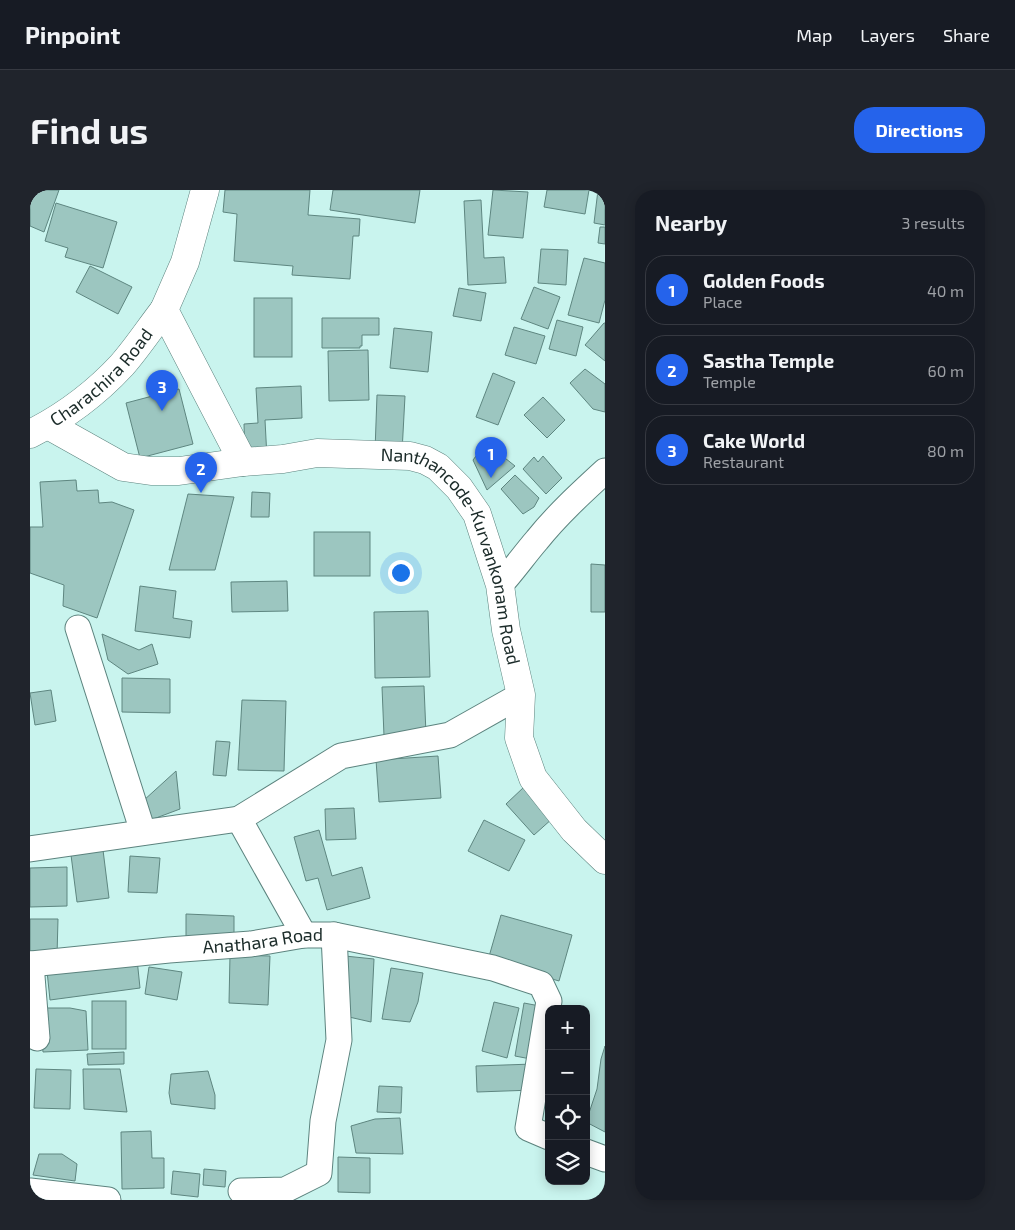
<!DOCTYPE html>
<html lang="en">
<head>
<meta charset="utf-8">
<style>
	:root { --surface:#171b24; --page:#20242c; --text:#f1f3f6; --muted:#9ea1a6; --line:#363941; --accent:#2563eb }
	body { margin:0; font-family:"Exo 2",sans-serif; background:var(--page); color:var(--text) }
	.controls { position:absolute; right:15px; bottom:15px; display:grid; overflow:hidden; border-radius:10px; box-shadow:0 2px 12px #0003 }
	.controls button { width:45px; height:45px; display:grid; place-items:center; padding:0; border:0; border-bottom:1px solid var(--line); background:var(--surface); color:var(--text); font:25px sans-serif }
	.you { position:absolute; left:370px; top:382px; width:18px; height:18px; margin:-12px; border:4px solid #fff; border-radius:50%; background:#1a73e8; box-shadow:0 0 0 8px #1a73e833 }
	.badge { display:grid; place-items:center; width:32px; height:32px; border-radius:50%; background:var(--accent); color:#fff; font-size:16px; font-weight:700 }
	.pin { position:absolute; translate:-50% -41px; filter:drop-shadow(0 1px 2px #0008) }
	.pin::after { content:''; position:absolute; top:26px; width:18px; height:15px; background:inherit; clip-path:polygon(0 0,100% 0,50% 100%) }
	.list { margin:0; padding:0; list-style:none }
	h2 { display:flex; justify-content:space-between; align-items:center; height:65px; margin:0; padding:0 20px; font-size:21px }
	h2 small { font-size:16px; font-weight:400; color:var(--muted) }
	.list li { display:grid; grid-template-columns:32px 1fr auto; gap:15px; align-items:center; box-sizing:border-box; height:70px; margin:0 10px 10px; padding:0 10px; border:1px solid var(--line); border-radius:20px }
	.list b { display:block; font-size:19px; white-space:nowrap }
	.list p { margin:0; font-size:16px; white-space:nowrap; color:var(--muted) }
	.list em { font-size:16px; font-style:normal; color:var(--muted) }
	.icon { flex:none; width:28px; height:28px; fill:none; stroke:currentColor; stroke-width:2; stroke-linecap:round; stroke-linejoin:round }
	.map { position:relative; flex:none; width:575px; height:1010px; overflow:hidden; border-radius:20px }
	header { display:flex; align-items:center; gap:30px; box-sizing:border-box; height:70px; padding:0 25px; background:var(--surface); border-bottom:1px solid var(--line) }
	header strong { font-size:24px }
	nav { display:flex; gap:28px; margin-inline-start:auto; font-size:18px }
	.intro { display:flex; align-items:center; justify-content:space-between; box-sizing:border-box; height:120px; padding:0 30px }
	h1 { margin:0; font-size:35px }
	.button { padding:12px 22px; border-radius:20px; background:var(--accent); color:#fff; font-size:18px; font-weight:700 }
	main { display:flex; gap:30px; padding:0 30px }
	aside { flex:1; background:var(--surface); border-radius:20px; box-shadow:0 2px 12px #0003 }
	.map>svg:first-child { display:block }
	.building { fill:#9cc6c0; stroke:#5e8680 }
	.lines { fill:none; stroke-linecap:round; stroke-linejoin:round }
	.street-casing { stroke:#5c837e; stroke-width:27 }
	.secondary-casing { stroke:#5c837e; stroke-width:29 }
	.street { stroke:#fff; stroke-width:25 }
	.secondary { stroke:#fff; stroke-width:28 }
	.labels { text-anchor:middle; stroke-width:4.5; stroke-linejoin:round; paint-order:stroke }
	.street-label { font-size:18px; fill:#1b2b29; stroke:#fff }
</style>
</head>
<body>
<header>
<strong>Pinpoint</strong>
<nav><a>Map</a><a>Layers</a><a>Share</a></nav>
</header>
<div class="intro"><h1>Find us</h1><a class="button">Directions</a></div>
<main>
<div class="map">
<svg width="575" height="1010" viewBox="0 0 575 1010">
	<rect width="100%" height="100%" fill="#c9f4ee"/>
	<g class="building">
		<polygon points="0,0 29,0 14,42 0,36"/>
		<polygon points="195,0 280,0 278,25 330,29 329,46 323,46 320,89 262,85 263,76 204,71 207,24 193,22"/>
		<polygon points="303,0 390,0 385,33 300,20"/>
		<polygon points="463,0 498,2 493,48 458,45"/>
		<polygon points="517,0 559,0 555,24 514,17"/>
		<polygon points="568,0 575,0 575,35 564,33"/>
		<polygon points="451,10 454,68 474,67 476,93 438,95 434,11"/>
		<polygon points="26,13 87,32 73,78 35,67 38,58 15,51"/>
		<polygon points="570,37 575,37 575,54 568,53"/>
		<polygon points="511,59 538,60 536,95 508,93"/>
		<polygon points="554,68 575,73 575,110 569,133 538,125"/>
		<polygon points="60,76 102,97 88,124 46,102"/>
		<polygon points="504,97 530,107 518,139 491,129"/>
		<polygon points="429,98 456,103 451,131 423,126"/>
		<rect x="224" y="108" width="38" height="59"/>
		<polygon points="292,128 349,128 349,145 332,145 332,156 330,156 330,158 292,158"/>
		<polygon points="527,130 553,137 546,166 519,159"/>
		<polygon points="574,133 575,133 575,171 555,155"/>
		<polygon points="484,137 515,146 506,174 475,165"/>
		<polygon points="364,138 402,142 398,182 360,178"/>
		<polygon points="338,160 339,210 299,211 298,161"/>
		<polygon points="555,179 575,194 575,222 563,219 540,193"/>
		<polygon points="463,183 485,192 468,235 446,227"/>
		<polygon points="271,196 272,228 235,230 237,268 215,268 214,234 228,233 226,198"/>
		<polygon points="149,199 163,254 110,268 96,213"/>
		<polygon points="347,205 375,206 372,262 345,261"/>
		<polygon points="513,207 535,230 517,248 494,225"/>
		<polygon points="456,253 485,276 457,300 443,270"/>
		<polygon points="513,266 532,288 516,304 493,279 504,267 508,272"/>
		<polygon points="485,285 509,308 504,317 493,324 471,299"/>
		<polygon points="46,290 47,301 68,300 69,313 82,312 104,320 67,428 33,416 34,395 0,383 0,337 13,337 10,292"/>
		<polygon points="222,302 240,303 239,327 221,327"/>
		<polygon points="158,304 204,307 185,380 139,380"/>
		<rect x="284" y="342" width="56" height="44"/>
		<polygon points="561,374 575,375 575,422 561,422"/>
		<polygon points="257,391 258,421 202,422 201,392"/>
		<polygon points="110,396 146,401 143,428 162,431 160,448 105,441"/>
		<polygon points="398,421 400,487 345,488 344,422"/>
		<polygon points="72,444 109,460 122,454 128,474 98,484 78,470"/>
		<polygon points="92,488 140,489 140,523 92,522"/>
		<polygon points="394,496 396,544 354,546 352,497"/>
		<polygon points="21,500 26,531 5,535 0,503"/>
		<polygon points="212,510 256,511 254,581 208,580"/>
		<polygon points="186,551 200,552 196,586 183,585"/>
		<polygon points="408,566 411,608 349,612 346,570"/>
		<polygon points="146,581 150,619 118,631 113,611"/>
		<polygon points="494,597 523,628 504,645 476,614"/>
		<polygon points="324,618 326,649 296,650 295,619"/>
		<polygon points="454,630 495,650 479,681 438,661"/>
		<polygon points="289,640 302,686 332,677 340,708 297,720 288,688 276,691 264,647"/>
		<polygon points="73,660 79,708 47,712 41,665"/>
		<polygon points="100,666 130,668 127,703 98,702"/>
		<polygon points="37,677 37,716 0,717 0,678"/>
		<polygon points="156,724 204,726 204,747 156,746"/>
		<polygon points="471,725 542,745 529,791 458,770"/>
		<polygon points="0,729 28,729 27,766 0,765"/>
		<polygon points="200,765 240,766 238,815 199,813"/>
		<polygon points="315,766 344,769 341,832 319,827"/>
		<polygon points="107,769 110,798 20,810 17,781"/>
		<polygon points="119,777 152,782 147,810 115,804"/>
		<polygon points="361,778 393,783 388,812 380,832 352,829"/>
		<rect x="62" y="811" width="34" height="48"/>
		<polygon points="464,812 489,818 477,868 452,861"/>
		<polygon points="494,813 515,817 506,870 485,866"/>
		<polygon points="16,818 40,818 56,821 58,860 13,862 10,834"/>
		<polygon points="575,856 575,942 556,932 567,899 571,869"/>
		<polygon points="94,862 94,874 58,875 57,864"/>
		<polygon points="503,874 504,900 447,902 446,876"/>
		<polygon points="6,879 41,880 40,919 4,918"/>
		<polygon points="53,879 90,879 97,922 54,919"/>
		<polygon points="178,881 185,905 185,919 141,914 139,903 141,884"/>
		<polygon points="349,896 372,897 371,923 347,922"/>
		<polygon points="370,928 373,964 326,963 321,936 345,929"/>
		<polygon points="121,941 122,968 134,968 134,998 92,999 91,942"/>
		<polygon points="9,964 32,964 47,974 45,991 3,985"/>
		<polygon points="308,967 340,968 340,1003 308,1002"/>
		<polygon points="174,979 196,981 195,997 173,995"/>
		<polygon points="143,981 170,984 168,1007 141,1004"/>
	</g>
	<g class="lines">
		<g class="street-casing">
			<g id="street">
				<path d="M470,395c13,-14 24,-30 37,-45 20,-25 44,-47 68,-69"/>
				<polyline points="48,438 113,642"/>
				<polyline points="209,629 274,745"/>
				<polyline points="0,659 209,629 311,566 420,545 491,505"/>
				<path id="s1" d="M0,774l139,-14 82,-6 53,-9h30l159,33 48,16 8,17 -21,127 21,9"/>
				<polyline points="1,774 7,848"/>
				<polyline points="556,962 575,969"/>
				<polyline points="0,1001 78,1010"/>
				<polyline points="211,1001 255,1000 289,983 293,931 309,850 304,745"/>
			</g>
		</g>
		<g class="secondary-casing">
			<g id="secondary">
				<path id="s2" d="M175,0l-20,72 -21,48 79,152 40,-3 34,-6 93,3 15,4 13,7 21,21 18,26 23,71 6,45 15,65 -2,43 14,40 41,52 31,30"/>
				<polyline points="18,235 93,277 121,281 149,281 213,272"/>
				<path id="s3" d="M0,244c34,-17 66,-41 92,-69 15,-17 28,-37 42,-55"/>
			</g>
		</g>
		<use href="#street" class="street"/>
		<use href="#secondary" class="secondary"/>
	</g>
	<g class="labels">
		<g class="street-label">
			<text dy="6" stroke="none"><textPath href="#s3" startOffset="92">Charachira Road</textPath></text>
			<text dy="6" stroke="none"><textPath href="#s2" startOffset="575">Nanthancode-Kurvankonam Road</textPath></text>
			<text dy="6" stroke="none"><textPath href="#s1" startOffset="234">Anathara Road</textPath></text>
		</g>
	</g>
</svg>
<div class="controls">
<button>+</button>
<button>−</button>
<button><svg class="icon" aria-label="locate" viewBox="0 0 24 24"><circle cx="12" cy="12" r="6"/><path d="M12 2v4M12 18v4M2 12h4M18 12h4"/></svg></button>
<button><svg class="icon" aria-label="layers" viewBox="0 0 24 24"><path d="M12 4l9 5-9 5-9-5zM3 14l9 5 9-5"/></svg></button>
</div>
<div class="you"></div>
<div class="pin badge" style="left:461px;top:288px">1</div>
<div class="pin badge" style="left:171px;top:303px">2</div>
<div class="pin badge" style="left:132px;top:221px">3</div>
</div>
<aside>
<h2>Nearby<small>3 results</small></h2>
<ul class="list">
<li><span class="badge">1</span><div><b>Golden Foods</b><p>Place</p></div><em>40 m</em></li>
<li><span class="badge">2</span><div><b>Sastha Temple</b><p>Temple</p></div><em>60 m</em></li>
<li><span class="badge">3</span><div><b>Cake World</b><p>Restaurant</p></div><em>80 m</em></li>
</ul>
</aside>
</main>
</body>
</html>
